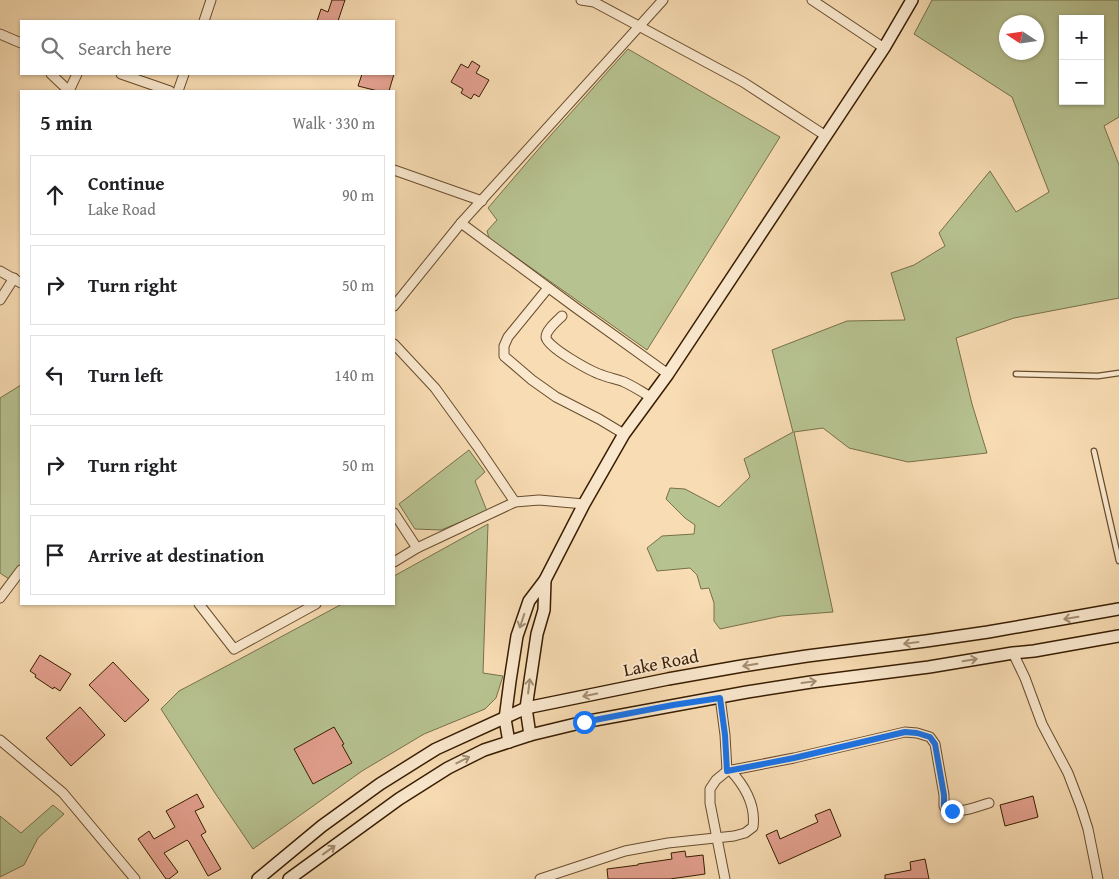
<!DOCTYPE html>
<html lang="en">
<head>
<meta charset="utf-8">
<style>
	:root { --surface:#fff; --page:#f6f6f6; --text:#202124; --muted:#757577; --line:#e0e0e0 }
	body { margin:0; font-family:"Gentium Book Plus",serif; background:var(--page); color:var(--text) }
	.controls { position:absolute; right:15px; top:15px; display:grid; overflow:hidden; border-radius:0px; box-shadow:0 1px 4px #0004 }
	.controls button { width:45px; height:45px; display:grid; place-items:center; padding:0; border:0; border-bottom:1px solid var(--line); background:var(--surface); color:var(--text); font:25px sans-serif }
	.compass { position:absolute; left:999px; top:15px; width:45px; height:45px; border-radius:50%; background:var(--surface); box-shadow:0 1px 4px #0004; rotate:282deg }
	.stop { position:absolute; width:15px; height:15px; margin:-11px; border:4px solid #1a73e8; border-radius:50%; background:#fff }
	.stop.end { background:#1a73e8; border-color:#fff; box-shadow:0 1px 5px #0008 }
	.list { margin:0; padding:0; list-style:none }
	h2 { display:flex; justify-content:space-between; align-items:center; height:65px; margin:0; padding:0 20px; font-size:21px }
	h2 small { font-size:16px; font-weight:400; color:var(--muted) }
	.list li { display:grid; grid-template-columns:32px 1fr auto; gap:15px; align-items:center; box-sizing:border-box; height:80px; margin:0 10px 10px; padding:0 10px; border:1px solid var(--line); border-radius:0px }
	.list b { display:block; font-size:19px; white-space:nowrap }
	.list p { margin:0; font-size:16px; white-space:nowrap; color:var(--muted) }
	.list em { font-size:16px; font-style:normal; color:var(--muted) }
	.icon { flex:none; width:28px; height:28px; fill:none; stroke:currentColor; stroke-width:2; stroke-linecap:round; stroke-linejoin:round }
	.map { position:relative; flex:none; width:1119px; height:879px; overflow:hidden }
	.search { position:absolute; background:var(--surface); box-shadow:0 1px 4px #0004; left:20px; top:20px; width:375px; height:55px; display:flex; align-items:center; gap:12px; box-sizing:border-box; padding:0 18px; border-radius:0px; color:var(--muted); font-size:19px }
	.panel { position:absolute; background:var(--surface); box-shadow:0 1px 4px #0004; left:20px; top:90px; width:375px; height:515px; border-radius:0px }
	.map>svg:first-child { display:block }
	.green { fill:#b7c291; stroke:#787048; fill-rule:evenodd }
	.building { fill:#e3a08f; stroke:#381d00 }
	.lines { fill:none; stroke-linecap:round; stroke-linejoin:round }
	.lane-casing { stroke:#684d2d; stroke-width:7 }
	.street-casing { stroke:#684d2d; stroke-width:11 }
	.secondary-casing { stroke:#381d00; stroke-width:14 }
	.lane { stroke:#fae8ce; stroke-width:4.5 }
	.street { stroke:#fae8ce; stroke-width:9 }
	.secondary { stroke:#fae8ce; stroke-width:11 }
	.oneway { stroke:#a38d71 }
	.route { stroke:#1a73e8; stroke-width:6 }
	.labels { text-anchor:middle; stroke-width:4; stroke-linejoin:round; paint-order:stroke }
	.street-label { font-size:18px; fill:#381d00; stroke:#fae8ce }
</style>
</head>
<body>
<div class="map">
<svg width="1119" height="879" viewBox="0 0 1119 879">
	<rect width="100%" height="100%" fill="#f8dcb3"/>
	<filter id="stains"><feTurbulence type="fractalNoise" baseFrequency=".004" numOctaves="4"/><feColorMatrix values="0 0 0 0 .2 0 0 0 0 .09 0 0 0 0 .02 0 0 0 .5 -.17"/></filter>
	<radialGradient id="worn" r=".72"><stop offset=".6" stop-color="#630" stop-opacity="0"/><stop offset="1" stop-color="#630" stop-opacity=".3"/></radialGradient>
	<g class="green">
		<path d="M932,0h187v117l-15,9 15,39v133l-105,20 -58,20 16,66 15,49 -79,9 -59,-14 -26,-20 -29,4 39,180 -52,4 -61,13 -6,-8v-18l-5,-15 -8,1 -4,-14 -7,-7 -33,3 -10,-23 15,-12 32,-2 1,-9 -10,-7 -19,-19 4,-11 15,1 34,18 31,-30 -6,-18 49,-27 -21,-82 75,-29 58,-1 -14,-47 23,-8 31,-19 -6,-13 51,-62 26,41 33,-20 -37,-95 -98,-63zM1063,19h37v82h-37zM1006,22h30v30h-30z"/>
		<polygon points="628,49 780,137 647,350 489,238 487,231 497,220 488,208 542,145"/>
		<polygon points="21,385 21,567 9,579 0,573 0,398"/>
		<polygon points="469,450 485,472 475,481 487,511 441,530 415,529 399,504"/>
		<polygon points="488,524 483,673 503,676 496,698 485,709 424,734 362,771 253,849 215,793 161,709 179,691 238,660 342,604 394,604 394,576"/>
		<polygon points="53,805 64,814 38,838 24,865 0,877 0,816 21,833"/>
	</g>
	<g class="building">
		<polygon points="332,0 345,0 338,21 317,21 321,9 328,12"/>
		<polygon points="472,61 480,66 476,73 489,80 479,97 474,94 471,99 461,93 463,89 451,82 461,64 468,68"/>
		<polygon points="362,74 394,74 389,91 378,91 358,86"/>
		<polygon points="40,655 71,674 60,691 54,687 53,689 35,677 36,675 30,671"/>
		<polygon points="113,662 149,700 125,722 89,685"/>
		<polygon points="80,707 105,735 71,766 46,738"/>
		<polygon points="334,727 344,744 342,745 352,763 313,784 294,749"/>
		<polygon points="197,794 204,807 195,811 206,832 201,835 221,869 208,876 189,842 187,840 164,853 178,872 169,879 166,879 138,839 149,831 154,839 175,827 166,811"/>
		<polygon points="1033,796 1038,817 1005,826 1000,805"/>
		<polygon points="830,809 841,836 779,864 766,835 777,830 780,839 818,822 815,815"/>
		<polygon points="685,851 686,857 703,855 705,874 670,879 608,879 607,869 638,865 638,864 672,859 671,853"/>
		<polygon points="925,859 929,879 885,879 885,875 911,870 910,862"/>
	</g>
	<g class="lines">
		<g class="lane-casing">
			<g id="lane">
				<polyline points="1016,374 1098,376 1119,373"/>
				<polyline points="1094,451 1119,561"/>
			</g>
		</g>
		<g class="street-casing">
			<g id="street">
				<polyline points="581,0 594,2 743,82 826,136"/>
				<polyline points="812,0 884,48"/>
				<polyline points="204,21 211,0"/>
				<polyline points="0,34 21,43"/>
				<polyline points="51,74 69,91"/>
				<polyline points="121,74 170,91"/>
				<polyline points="69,91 77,74"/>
				<polyline points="178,91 184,74"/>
				<polyline points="394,170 482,201"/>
				<polyline points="461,223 576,308 668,374"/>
				<polyline points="0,271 21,283"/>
				<polyline points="548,288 508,337 504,346 504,356 532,380 556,397 599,419 624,434"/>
				<polyline points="0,300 14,278"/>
				<polyline points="394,306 461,223 663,0"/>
				<path d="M562,316c-5,5 -16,14 -16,21 0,10 46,35 56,38 7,3 15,4 22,7 9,4 18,10 27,15"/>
				<polyline points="394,344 435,388 477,446 515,502"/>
				<polyline points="394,513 417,548"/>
				<polyline points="394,562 417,548 515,502 539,500 584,504"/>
				<polyline points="0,598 21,570"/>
				<polyline points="199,604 234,649 316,604"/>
				<polyline points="1013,653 1025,678 1042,724 1068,773 1081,807 1088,829 1098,879"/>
				<polyline points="720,697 725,735 727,771"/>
				<polyline points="0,740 63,793 135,879"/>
				<path d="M540,879l85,-28 43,-8 66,-7 11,-3 8,-6c3,-22 -8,-41 -23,-57"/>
				<path d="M725,879l-15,-76v-14l6,-9 11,-9 67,-13 111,-26 12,1 13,4 5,7 9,51v11l2,3c14,5 29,-2 43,-6"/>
			</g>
		</g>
		<g class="secondary-casing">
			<g id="secondary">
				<polyline points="530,735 526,708 537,634 544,610 545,580"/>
				<polyline points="509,742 505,719 510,681 517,636 529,601 545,580 584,504 624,434 668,374 884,48 912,0"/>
				<polyline points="258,879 322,826 380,784 436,749 526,708 668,679 742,666 807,656 926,641 988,632 1119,609"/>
				<polyline points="289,879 399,799 448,768 484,750 530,735 584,722 747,692 811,682 929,667 1013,653 1034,651 1119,636"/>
			</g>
		</g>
		<use href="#lane" class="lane"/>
		<use href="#street" class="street"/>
		<use href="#secondary" class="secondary"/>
	</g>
	<defs><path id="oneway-shaft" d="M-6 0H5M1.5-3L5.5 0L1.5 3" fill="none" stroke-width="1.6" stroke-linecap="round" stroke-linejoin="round" transform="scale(1.25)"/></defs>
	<g class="oneway">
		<use href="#oneway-shaft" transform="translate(1071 618) rotate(171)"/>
		<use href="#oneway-shaft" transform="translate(522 621) rotate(108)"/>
		<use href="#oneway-shaft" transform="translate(911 643) rotate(173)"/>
		<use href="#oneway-shaft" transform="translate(970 660) rotate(-10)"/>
		<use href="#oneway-shaft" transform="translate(750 665) rotate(171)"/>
		<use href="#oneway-shaft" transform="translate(809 682) rotate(-8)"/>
		<use href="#oneway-shaft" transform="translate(529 686) rotate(-83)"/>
		<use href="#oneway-shaft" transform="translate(590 695) rotate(168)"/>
		<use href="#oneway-shaft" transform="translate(463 760) rotate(-27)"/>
		<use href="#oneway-shaft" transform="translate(329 850) rotate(-36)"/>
	</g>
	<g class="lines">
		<polyline class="route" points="584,722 673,705 720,698 725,735 727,771 794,758 905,732 917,733 930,737 935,744 944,795 944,806 946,809 952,811"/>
	</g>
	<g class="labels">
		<g class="street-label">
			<text transform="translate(661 663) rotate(-11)" y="6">Lake Road</text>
		</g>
	</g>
	<rect width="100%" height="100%" filter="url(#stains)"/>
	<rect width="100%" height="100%" fill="url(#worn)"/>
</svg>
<div class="controls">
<button>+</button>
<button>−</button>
</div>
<svg class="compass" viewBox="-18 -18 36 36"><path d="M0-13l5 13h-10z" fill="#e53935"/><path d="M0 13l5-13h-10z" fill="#757577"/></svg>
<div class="stop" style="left:584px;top:722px"></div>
<div class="stop end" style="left:952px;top:811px"></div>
<div class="search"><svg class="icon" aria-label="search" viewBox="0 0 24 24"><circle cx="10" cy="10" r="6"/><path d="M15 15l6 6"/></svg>Search here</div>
<section class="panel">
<h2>5 min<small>Walk · 330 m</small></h2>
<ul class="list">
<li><svg class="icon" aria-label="ahead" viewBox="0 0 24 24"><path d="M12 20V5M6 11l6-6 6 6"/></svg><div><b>Continue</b><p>Lake Road</p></div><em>90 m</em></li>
<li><svg class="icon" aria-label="right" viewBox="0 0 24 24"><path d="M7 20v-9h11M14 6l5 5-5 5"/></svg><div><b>Turn right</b></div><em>50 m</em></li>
<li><svg class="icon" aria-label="left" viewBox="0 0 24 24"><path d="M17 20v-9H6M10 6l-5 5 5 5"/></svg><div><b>Turn left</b></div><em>140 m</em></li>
<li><svg class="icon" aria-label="right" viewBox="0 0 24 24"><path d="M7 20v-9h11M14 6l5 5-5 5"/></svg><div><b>Turn right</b></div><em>50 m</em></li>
<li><svg class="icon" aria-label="arrive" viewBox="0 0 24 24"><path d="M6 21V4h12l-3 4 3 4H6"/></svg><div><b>Arrive at destination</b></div></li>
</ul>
</section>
</div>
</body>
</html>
